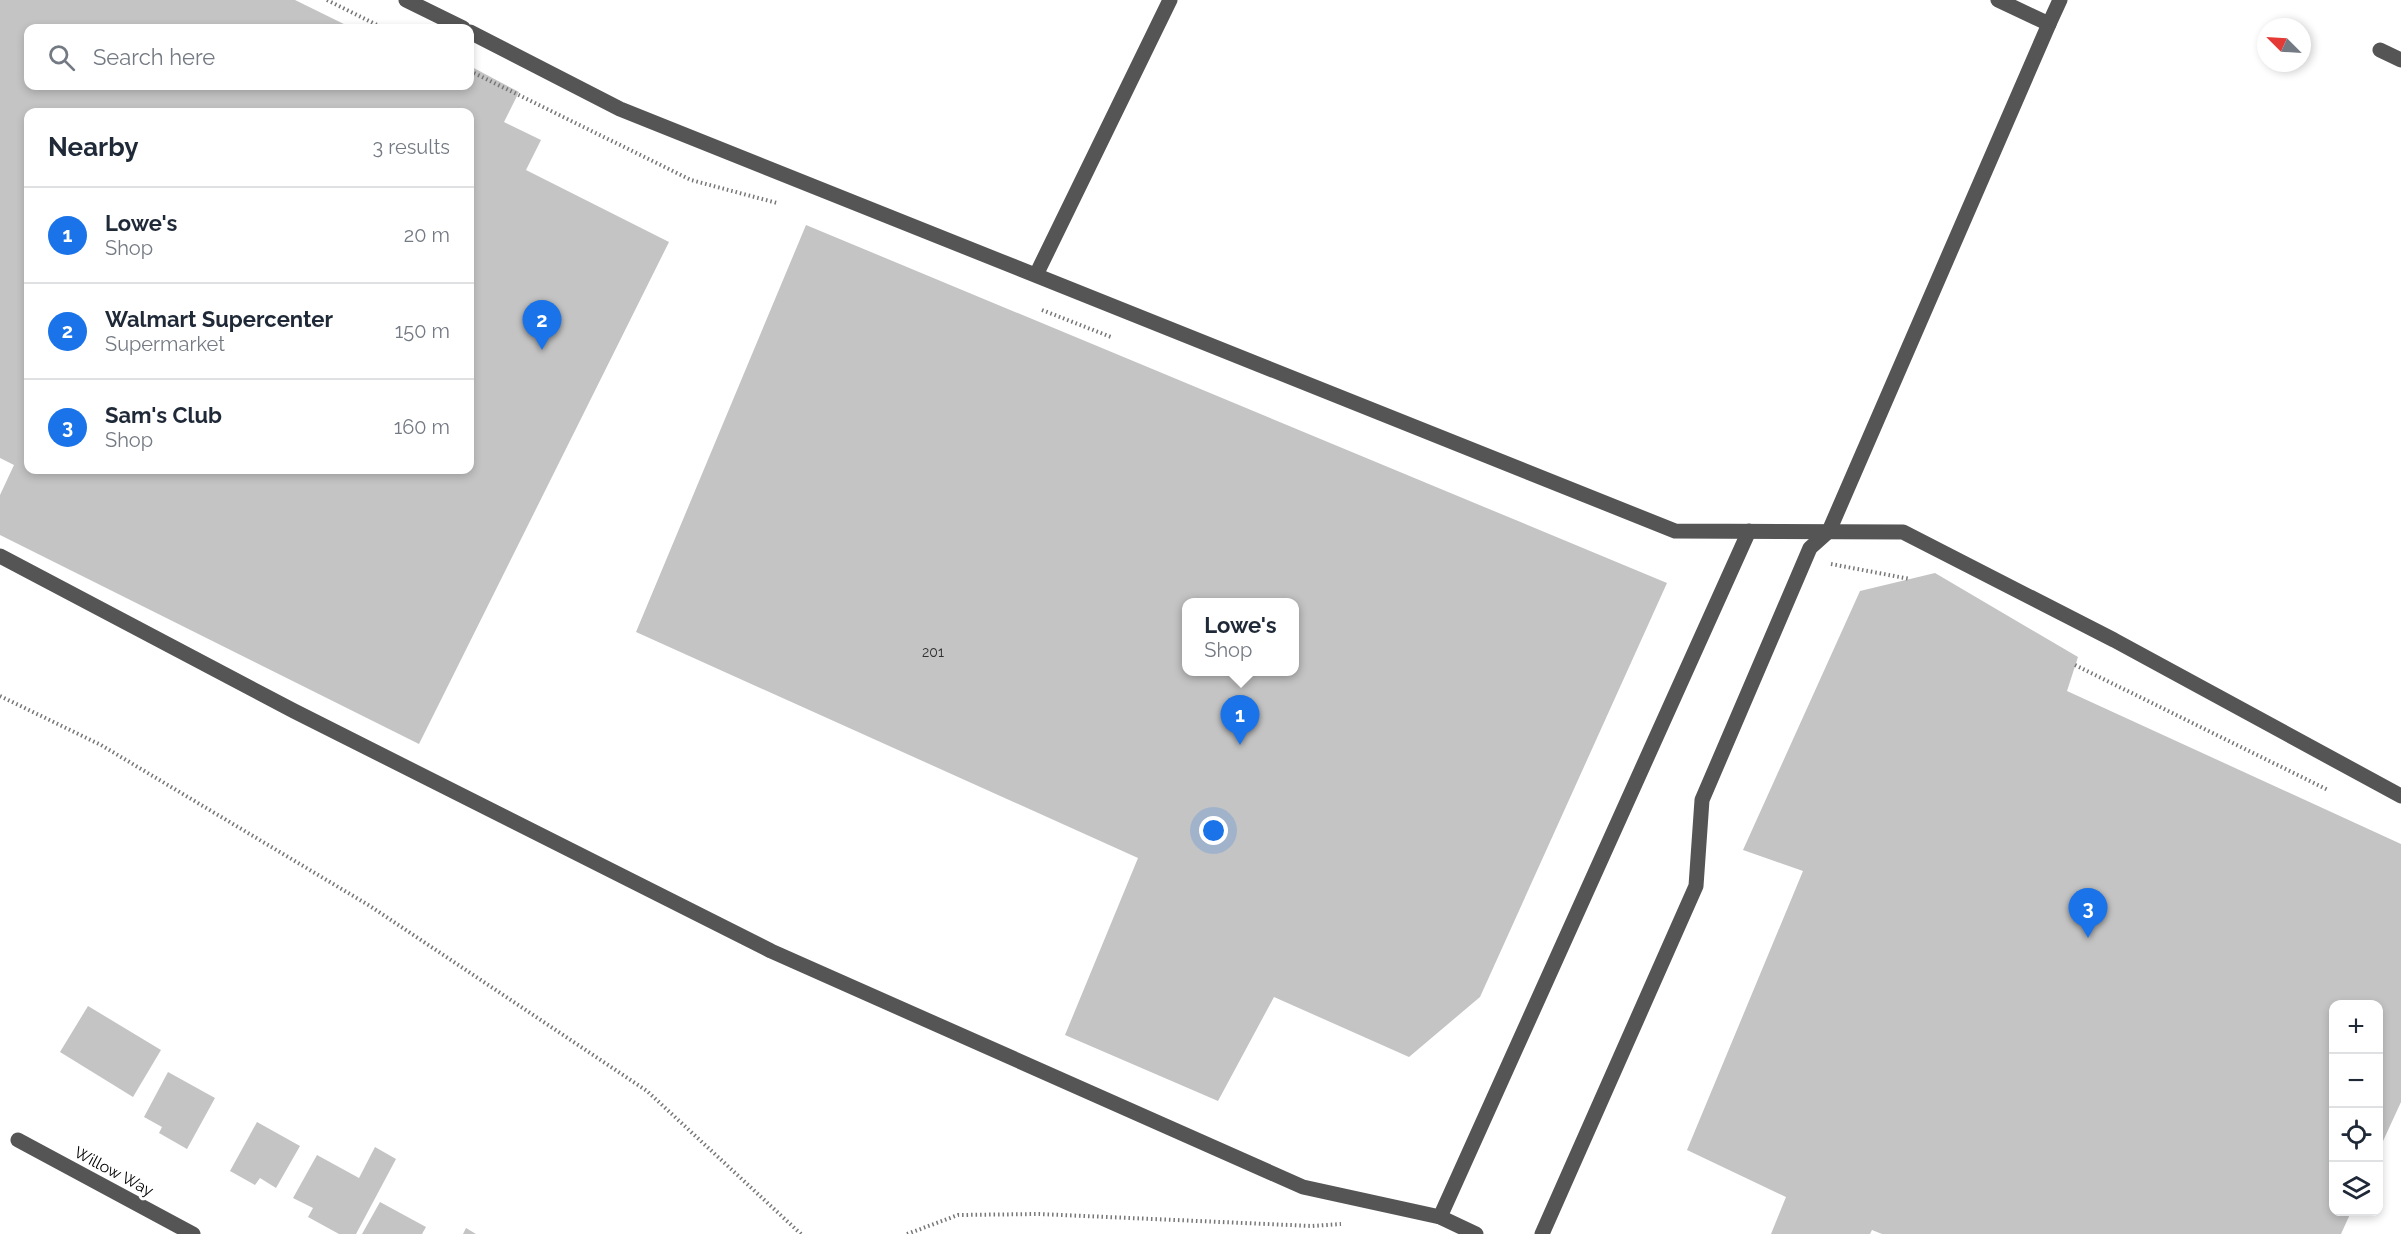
<!DOCTYPE html>
<html lang="en">
<head>
<meta charset="utf-8">
<style>
	:root { --surface:#fff; --page:#f2f2f3; --text:#1f2937; --muted:#747a83; --line:#e0e1e3; --accent:#1a73e8 }
	body { margin:0; font-family:Raleway,sans-serif; background:var(--page); color:var(--text) }
	.controls { position:absolute; right:18px; bottom:18px; display:grid; overflow:hidden; border-radius:12px; box-shadow:0 3px 9px #0003 }
	.controls button { width:54px; height:54px; display:grid; place-items:center; padding:0; border:0; border-bottom:2px solid var(--line); background:var(--surface); color:var(--text); font:30px sans-serif }
	.compass { position:absolute; left:2257px; top:18px; width:54px; height:54px; border-radius:50%; background:var(--surface); box-shadow:0 3px 9px #0003; rotate:294deg }
	.you { position:absolute; left:1214px; top:831px; width:21px; height:21px; margin:-15px; border:4px solid #fff; border-radius:50%; background:#1a73e8; box-shadow:0 0 0 9px #1a73e833 }
	.badge { display:grid; place-items:center; width:39px; height:39px; border-radius:50%; background:var(--accent); color:#fff; font-size:20px; font-weight:700 }
	.pin { position:absolute; translate:-50% -50px; filter:drop-shadow(0 2px 3px #0008) }
	.pin::after { content:''; position:absolute; top:32px; width:21px; height:18px; background:inherit; clip-path:polygon(0 0,100% 0,50% 100%) }
	.popup { position:absolute; left:1182px; top:598px; width:117px; height:78px; box-sizing:border-box; display:grid; place-content:center; border-radius:12px; background:var(--surface); filter:drop-shadow(0 2px 4px #0005); font-size:20px; white-space:nowrap; color:var(--muted) }
	.popup b { font-size:22px; color:var(--text) }
	.popup::after { content:''; position:absolute; left:50%; top:100%; margin-left:-12px; border:12px solid transparent; border-top-color:var(--surface) }
	.list { margin:0; padding:0; list-style:none }
	h2 { display:flex; justify-content:space-between; align-items:center; height:78px; margin:0; padding:0 24px; font-size:26px }
	h2 small { font-size:20px; font-weight:400; color:var(--muted) }
	.list li { display:grid; grid-template-columns:39px 1fr auto; gap:18px; align-items:center; box-sizing:border-box; height:96px; padding:0 24px; border-top:2px solid var(--line) }
	.list b { display:block; font-size:22px; white-space:nowrap }
	.list p { margin:0; font-size:20px; white-space:nowrap; color:var(--muted) }
	.list em { font-size:20px; font-style:normal; color:var(--muted) }
	.icon { flex:none; width:33px; height:33px; fill:none; stroke:currentColor; stroke-width:2; stroke-linecap:round; stroke-linejoin:round }
	.map { position:relative; flex:none; width:2401px; height:1234px; overflow:hidden }
	.search { position:absolute; background:var(--surface); box-shadow:0 3px 9px #0003; left:24px; top:24px; width:450px; height:66px; display:flex; align-items:center; gap:15px; box-sizing:border-box; padding:0 21px; border-radius:12px; color:var(--muted); font-size:22px }
	.panel { position:absolute; background:var(--surface); box-shadow:0 3px 9px #0003; left:24px; top:108px; width:450px; height:366px; border-radius:12px }
	.map>svg:first-child { display:block }
	.building { fill:#c4c4c4; fill-rule:evenodd }
	.lines { fill:none; stroke-linecap:round; stroke-linejoin:round }
	.path { stroke:#777; stroke-width:4; stroke-dasharray:1.5 3; stroke-linecap:butt }
	.minor { stroke:#555; stroke-width:15 }
	.labels { text-anchor:middle; stroke-width:6; stroke-linejoin:round; paint-order:stroke }
	.number-label { font-size:14px; fill:#313131 }
	.street-label { font-size:16px; fill:#000; stroke:#fff }
</style>
</head>
<body>
<div class="map">
<svg width="2401" height="1234" viewBox="0 0 2401 1234">
	<rect width="100%" height="100%" fill="#fff"/>
	<g class="building">
		<path d="M0,0h295l57,28h-324v58h442v-20l49,26 -15,30 37,18 -15,30 143,72 -250,502 -419,-209v-40l14,-30 -14,-7zM28,112h442v358h-442z"/>
		<path d="M806,225l861,358 -187,414 -71,60 -135,-60 -56,104 -153,-66 73,-177 -502,-226zM1186,602h108v70h-108z"/>
		<polygon points="1935,573 2078,657 2067,691 2401,844 2401,1102 2378,1152 2378,1004 2334,1004 2334,1212 2351,1212 2341,1234 1882,1234 1872,1230 1870,1234 1771,1234 1786,1197 1687,1150 1803,871 1743,850 1860,591"/>
		<polygon points="88,1006 161,1050 133,1097 60,1052"/>
		<polygon points="168,1072 215,1098 187,1149 159,1133 162,1127 144,1117"/>
		<polygon points="257,1122 300,1146 276,1188 260,1178 255,1185 230,1171"/>
		<polygon points="375,1147 396,1159 356,1234 339,1234 308,1217 313,1208 293,1198 317,1155 359,1178"/>
		<polygon points="380,1202 426,1227 422,1234 362,1234"/>
		<polygon points="466,1228 476,1234 463,1234"/>
	</g>
	<g class="lines">
		<g class="path">
			<polyline points="327,0 383,28"/>
			<polyline points="470,71 691,180 777,203"/>
			<polyline points="1042,310 1111,337"/>
			<polyline points="1831,564 1910,579"/>
			<polyline points="2075,665 2328,790"/>
			<polyline points="0,696 101,745 370,906 647,1091 801,1234"/>
			<polyline points="907,1234 958,1215 1039,1214 1312,1226 1341,1224"/>
		</g>
		<g class="minor">
			<polyline points="406,0 463,28"/>
			<polyline points="1998,0 2049,24 2060,0"/>
			<polyline points="470,32 620,109 1675,531 1903,532 2114,640 2401,796"/>
			<polyline points="2380,50 2401,60"/>
			<polyline points="1036,275 1170,0"/>
			<polyline points="0,556 294,711 771,951 1303,1187 1440,1217 1476,1234"/>
			<polyline points="18,1140 193,1234"/>
			<polyline points="1440,1217 1749,531"/>
			<polyline points="1542,1234 1696,886 1702,800 1810,548 1829,531 2049,24"/>
		</g>
	</g>
	<g class="labels">
		<g class="number-label">
			<text x="933" y="657">201</text>
		</g>
		<g class="street-label">
			<text transform="translate(114 1171) rotate(28)" y="6">Willow Way</text>
		</g>
	</g>
</svg>
<div class="controls">
<button>+</button>
<button>−</button>
<button><svg class="icon" aria-label="locate" viewBox="0 0 24 24"><circle cx="12" cy="12" r="6"/><path d="M12 2v4M12 18v4M2 12h4M18 12h4"/></svg></button>
<button><svg class="icon" aria-label="layers" viewBox="0 0 24 24"><path d="M12 4l9 5-9 5-9-5zM3 14l9 5 9-5"/></svg></button>
</div>
<svg class="compass" viewBox="-18 -18 36 36"><path d="M0-13l5 13h-10z" fill="#e53935"/><path d="M0 13l5-13h-10z" fill="#747a83"/></svg>
<div class="you"></div>
<div class="pin badge" style="left:1240px;top:745px">1</div>
<div class="popup"><b>Lowe's</b>Shop</div>
<div class="pin badge" style="left:542px;top:350px">2</div>
<div class="pin badge" style="left:2088px;top:938px">3</div>
<div class="search"><svg class="icon" aria-label="search" viewBox="0 0 24 24"><circle cx="10" cy="10" r="6"/><path d="M15 15l6 6"/></svg>Search here</div>
<section class="panel">
<h2>Nearby<small>3 results</small></h2>
<ul class="list">
<li><span class="badge">1</span><div><b>Lowe's</b><p>Shop</p></div><em>20 m</em></li>
<li><span class="badge">2</span><div><b>Walmart Supercenter</b><p>Supermarket</p></div><em>150 m</em></li>
<li><span class="badge">3</span><div><b>Sam's Club</b><p>Shop</p></div><em>160 m</em></li>
</ul>
</section>
</div>
</body>
</html>
